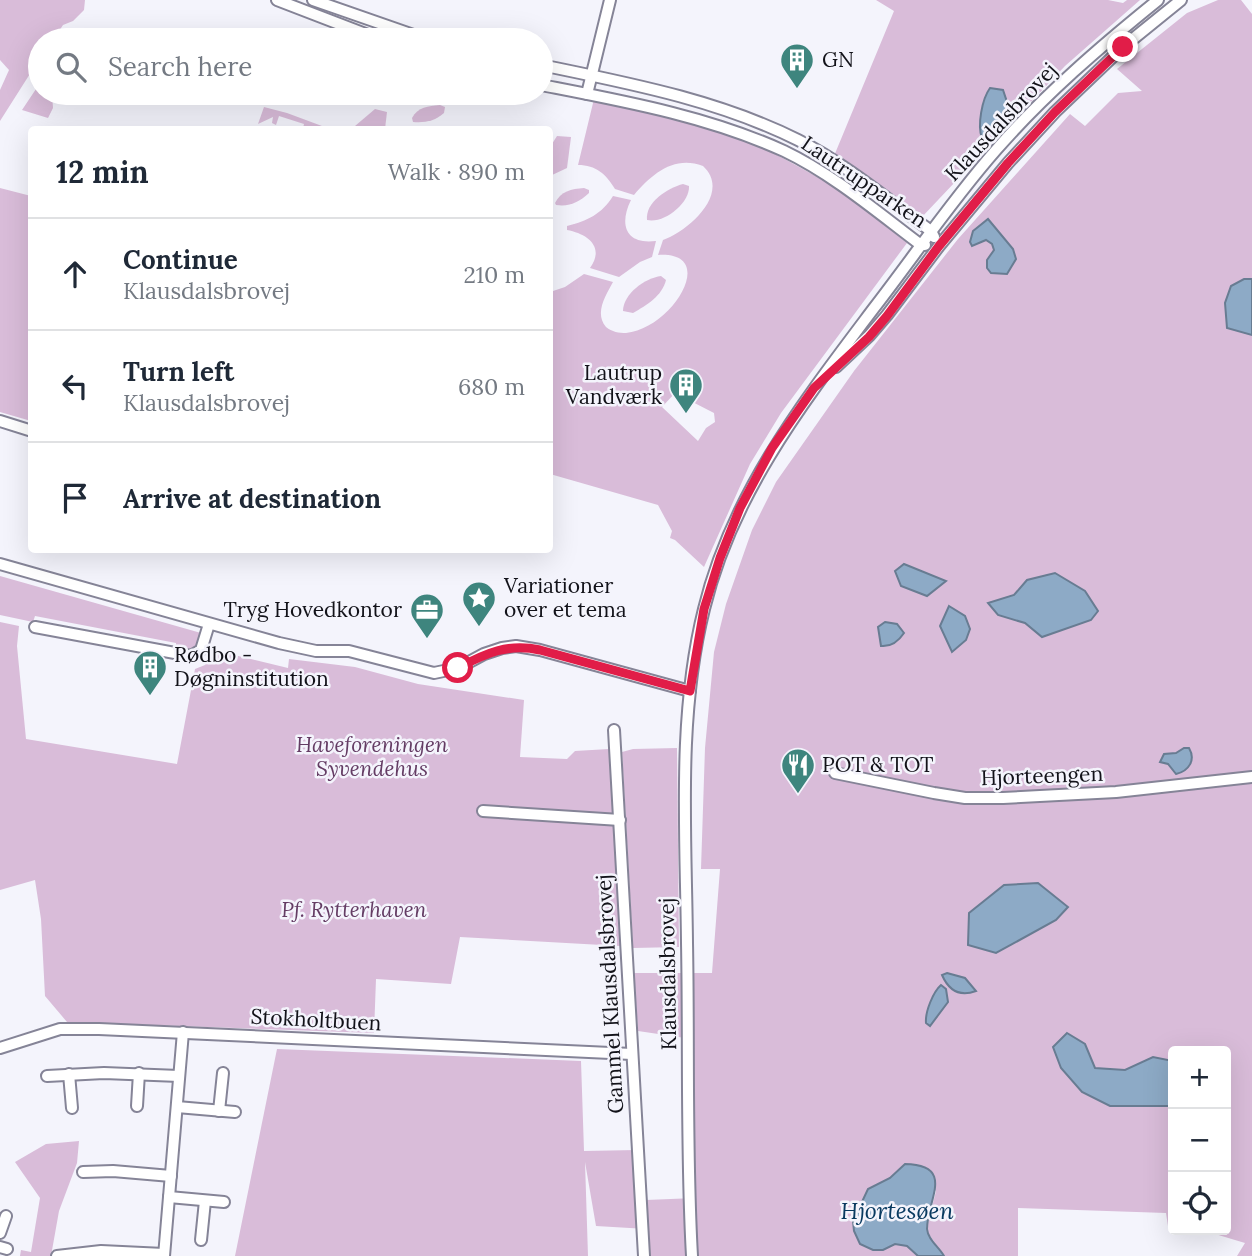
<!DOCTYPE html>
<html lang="en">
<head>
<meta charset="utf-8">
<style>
	:root { --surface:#fff; --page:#f6f6f7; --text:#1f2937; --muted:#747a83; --line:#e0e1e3 }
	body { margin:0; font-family:Lora,serif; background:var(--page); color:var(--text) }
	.controls { position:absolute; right:21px; bottom:21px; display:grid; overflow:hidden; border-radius:7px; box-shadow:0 7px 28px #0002 }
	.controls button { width:63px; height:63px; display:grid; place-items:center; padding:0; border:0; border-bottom:2px solid var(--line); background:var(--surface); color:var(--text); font:35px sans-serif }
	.stop { position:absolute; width:21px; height:21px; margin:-16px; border:5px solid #e11d48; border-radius:50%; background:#fff }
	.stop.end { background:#e11d48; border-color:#fff; box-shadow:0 2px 7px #0008 }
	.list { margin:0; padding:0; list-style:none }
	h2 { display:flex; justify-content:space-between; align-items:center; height:91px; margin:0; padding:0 28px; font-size:30px }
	h2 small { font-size:23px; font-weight:400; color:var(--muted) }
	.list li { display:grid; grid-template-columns:46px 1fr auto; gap:21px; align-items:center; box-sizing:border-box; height:112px; padding:0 28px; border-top:2px solid var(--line) }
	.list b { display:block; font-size:26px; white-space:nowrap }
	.list p { margin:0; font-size:23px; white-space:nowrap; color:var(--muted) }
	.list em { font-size:23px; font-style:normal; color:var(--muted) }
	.icon { flex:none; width:38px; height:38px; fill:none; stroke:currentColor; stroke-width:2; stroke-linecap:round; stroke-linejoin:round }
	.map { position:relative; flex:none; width:1252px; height:1256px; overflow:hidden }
	.search { position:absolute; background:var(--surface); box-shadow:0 7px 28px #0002; left:28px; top:28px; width:525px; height:77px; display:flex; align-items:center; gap:18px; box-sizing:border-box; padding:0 24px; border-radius:38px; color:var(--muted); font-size:26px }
	.panel { position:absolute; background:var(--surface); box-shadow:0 7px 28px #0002; left:28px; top:126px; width:525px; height:427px; border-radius:7px }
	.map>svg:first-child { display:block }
	.green { fill:#d9bcd9; fill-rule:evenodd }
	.water { fill:#8daac6; stroke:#687c92; stroke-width:2 }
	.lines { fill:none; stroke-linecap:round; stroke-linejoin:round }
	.minor-casing { stroke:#858497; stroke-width:14 }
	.minor { stroke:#fff; stroke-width:10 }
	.route { stroke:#e11d48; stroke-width:9 }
	.labels { text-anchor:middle; stroke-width:5; stroke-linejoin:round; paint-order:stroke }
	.poi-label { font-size:21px; fill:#121219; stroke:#f4f4fc; text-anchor:start }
	.street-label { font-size:21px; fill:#121219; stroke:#f4f4fc }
	.park-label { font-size:21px; font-style:italic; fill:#643c64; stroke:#f4f4fc }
	.water-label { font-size:23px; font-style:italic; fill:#093a60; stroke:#f4f4fc }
</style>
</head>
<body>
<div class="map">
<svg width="1252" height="1256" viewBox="0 0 1252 1256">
	<rect width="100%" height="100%" fill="#f4f4fc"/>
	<g class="green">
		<polygon points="0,0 85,0 84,10 73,21 63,25 53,40 40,40 40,58 0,121 0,90 9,70 0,60"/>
		<polygon points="876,0 1108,0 1123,3 1127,0 1140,0 1065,66 921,218 834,156 894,11"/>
		<polygon points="1218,0 1241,0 1252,14 1252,1256 1237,1256 1245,1243 1215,1234 1188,1230 1226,1230 1226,1051 1173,1051 1173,1227 1168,1226 1166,1213 1018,1208 1018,1256 944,1256 928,1233 927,1227 936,1191 905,1164 890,1178 868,1189 853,1220 854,1231 860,1244 883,1250 895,1244 907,1246 918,1256 649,1256 647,1229 596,1226 585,1162 588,1256 235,1256 277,1049 581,1061 584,1151 637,1150 646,1200 695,1198 692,1039 638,1031 634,973 712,973 720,869 701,869 705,748 714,652 726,604 752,530 776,482 854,371 958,239 1070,114 1085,126 1118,93 1142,91 1117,69 1187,13"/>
		<polygon points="40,83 40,93 52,93 53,108 48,118 22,110"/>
		<path d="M594,99l98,23 52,17 37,18 58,32 68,54 -126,170 -31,51 -46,103 -29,-27 -5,-2 2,-7 -14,-26 -108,-31v-182l15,-5 19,-13 29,8c-7,13 -19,31 -7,45 6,5 13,6 20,6 46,-4 94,-82 32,-78l5,-15c25,-9 69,-47 40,-74 -29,-11 -51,8 -69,29l-19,-6c-9,-15 -19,-24 -37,-24zM675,393l39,20 1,9 -9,6 -8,13 -36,-34z"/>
		<path d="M440,105l5,2 -1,6c-9,8 -19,10 -31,9l-1,-4c6,-11 16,-12 28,-13z"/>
		<polygon points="264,107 287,113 330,129 303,128 304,124 279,116 276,125 272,123 273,117 258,124"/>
		<polygon points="375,109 387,112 385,129 367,129 355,126"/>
		<polygon points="557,136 571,137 567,168 550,176 550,147"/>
		<path d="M683,184l6,2c1,17 -25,38 -42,34 -2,-18 21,-32 36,-36z"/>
		<polygon points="0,188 31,196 31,421 0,412"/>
		<path d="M584,188l5,2v3c-10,9 -19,14 -33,12l-1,-2c6,-12 16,-14 29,-15z"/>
		<path d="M613,196l18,4c-12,24 -6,45 25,41l-4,16 -12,5 -21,15 -29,-9c15,-21 -2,-34 -23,-38v-4c20,-5 35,-12 46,-30z"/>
		<path d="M661,276l5,4c-4,16 -19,25 -33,33l-10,-2c0,-17 22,-33 38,-35z"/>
		<polygon points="0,576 201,633 196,647 191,651 176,649 176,643 35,616 33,622 0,615"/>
		<polygon points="0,622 19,626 17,646 26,739 177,764 195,669 205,665 213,650 288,668 289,659 355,667 418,684 524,700 520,757 567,759 575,751 609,749 620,946 460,937 451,984 376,979 374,1033 67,1022 45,996 41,919 35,880 0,890"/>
		<polygon points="677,748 679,947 633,948 622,752 633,749"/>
		<polygon points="79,1141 77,1163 59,1211 51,1256 20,1256 21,1250 31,1252 40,1198 15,1162 46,1144"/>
	</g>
	<g class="water">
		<path d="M990,88l13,2 6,18 -10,17 -17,13c-5,-12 0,-39 8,-50z"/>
		<polygon points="988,219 1013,249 1016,259 1007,274 991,273 987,268 987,260 994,250 992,244 986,240 972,246 970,242 973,231"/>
		<polygon points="1244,279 1252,279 1252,335 1227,328 1225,303 1231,286"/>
		<polygon points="904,564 946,581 927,596 901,586 895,571"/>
		<polygon points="1055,573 1085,591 1098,611 1091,620 1042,637 1025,623 998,615 988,603 1014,595 1027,580"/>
		<polygon points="949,606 965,616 970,629 966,640 952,652 940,626"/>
		<path d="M885,622l12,2 7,9c-6,9 -13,14 -23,13l-3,-19z"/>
		<path d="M1184,748h5c7,12 0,23 -13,26l-8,-10 -8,-2 4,-8 12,-1z"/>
		<polygon points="1038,883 1068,907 1056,920 996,953 968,945 969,913 1004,885"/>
		<path d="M947,973l18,5 11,13c-16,6 -27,0 -34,-16z"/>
		<path d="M941,985l5,4 2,13 -18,24 -4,-3c-1,-11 7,-31 15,-38z"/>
		<polygon points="1067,1033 1085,1044 1095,1068 1125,1070 1153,1057 1173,1061 1173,1106 1110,1106 1082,1092 1061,1068 1053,1047"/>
		<path d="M905,1164c51,1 22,36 22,65 1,11 12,18 17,27h-26l-11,-10 -12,-2 -12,6h-10l-13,-6 -6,-13 -1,-10 15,-32 22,-11z"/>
	</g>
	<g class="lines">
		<g class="minor-casing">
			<g id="minor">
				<polyline points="277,0 381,40"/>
				<polyline points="313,0 428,40"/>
				<path d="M541,65c87,18 177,35 257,75 48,24 90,60 133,91l3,6"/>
				<path d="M541,85c82,16 166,31 243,66 50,24 93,61 137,94h4"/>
				<polyline points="587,94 610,0"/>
				<polyline points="836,367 869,336 887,315 939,246 1008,163 1055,112 1123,47 1181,0"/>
				<polyline points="0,421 32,431"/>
				<polyline points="0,564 279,643 316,651 349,651 434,673 458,668 484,654 502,648 516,646 540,650 690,691"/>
				<polyline points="35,627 191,656 201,650 209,624"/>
				<polyline points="614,730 644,1256"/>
				<polyline points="835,773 934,793 965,798 1003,798 1116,792 1252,777"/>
				<polyline points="483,811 620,820"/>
				<polyline points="0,1048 60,1029 99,1029 632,1054"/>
				<polyline points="69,1074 72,1108"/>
				<polyline points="47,1076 104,1073 179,1076"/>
				<polyline points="137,1106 139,1073"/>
				<polyline points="177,1107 235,1112"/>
				<polyline points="219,1111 223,1073"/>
				<polyline points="83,1172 113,1171 171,1176"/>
				<polyline points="169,1197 224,1202"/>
				<polyline points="0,1233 6,1216"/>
				<polyline points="201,1240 205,1201"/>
				<polyline points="0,1247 7,1249"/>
				<polyline points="57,1256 101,1251 164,1254"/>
				<polyline points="164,1256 183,1032"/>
				<path d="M692,1256c-6,-104 -3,-209 -5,-313 -1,-110 -10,-226 17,-334 28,-116 100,-208 170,-301 41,-53 78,-108 122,-158 48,-55 105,-104 162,-150"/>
			</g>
		</g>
		<use href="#minor" class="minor"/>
	</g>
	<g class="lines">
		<path class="route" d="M458,668c28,-15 50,-25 82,-18l150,41 14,-82 16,-51 20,-50 32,-60 42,-60 55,-51 18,-21 52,-70 69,-83 47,-51 68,-65"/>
	</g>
	<defs>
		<g id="building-pin" transform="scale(1.75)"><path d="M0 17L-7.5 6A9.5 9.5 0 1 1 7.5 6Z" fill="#3e857e" stroke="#f4f4fc"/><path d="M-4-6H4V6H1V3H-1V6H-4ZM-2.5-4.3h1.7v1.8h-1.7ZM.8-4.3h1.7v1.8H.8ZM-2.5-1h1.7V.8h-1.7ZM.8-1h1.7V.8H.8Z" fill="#fff"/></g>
		<g id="sight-pin" transform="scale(1.75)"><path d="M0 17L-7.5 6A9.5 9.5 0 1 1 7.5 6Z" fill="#3e857e" stroke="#f4f4fc"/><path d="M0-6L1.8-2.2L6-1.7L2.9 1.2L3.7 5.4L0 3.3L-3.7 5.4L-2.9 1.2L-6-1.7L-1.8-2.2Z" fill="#fff"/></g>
		<g id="office-pin" transform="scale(1.75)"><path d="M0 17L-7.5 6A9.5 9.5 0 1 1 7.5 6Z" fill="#3e857e" stroke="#f4f4fc"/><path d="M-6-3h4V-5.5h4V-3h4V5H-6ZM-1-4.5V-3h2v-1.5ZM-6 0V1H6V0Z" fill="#fff"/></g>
		<g id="restaurant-pin" transform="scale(1.75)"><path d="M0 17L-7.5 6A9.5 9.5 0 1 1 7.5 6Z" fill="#3e857e" stroke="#f4f4fc"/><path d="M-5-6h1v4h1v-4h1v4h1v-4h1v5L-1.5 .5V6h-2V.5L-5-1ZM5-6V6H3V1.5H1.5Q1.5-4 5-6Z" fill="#fff"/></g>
	</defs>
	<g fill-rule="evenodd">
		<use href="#building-pin" x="797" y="60"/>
		<use href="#building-pin" x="686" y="385"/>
		<use href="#sight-pin" x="479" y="598"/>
		<use href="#office-pin" x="427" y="610"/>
		<use href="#building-pin" x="150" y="667"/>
		<use href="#restaurant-pin" x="798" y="765"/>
	</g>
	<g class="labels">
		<g class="poi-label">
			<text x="822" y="67">GN</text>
			<text x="662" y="380" text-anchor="end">Lautrup<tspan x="662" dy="24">Vandværk</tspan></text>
			<text x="504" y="593">Variationer<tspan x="504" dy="24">over et tema</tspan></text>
			<text x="402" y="617" text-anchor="end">Tryg Hovedkontor</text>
			<text x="174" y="662">Rødbo -<tspan x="174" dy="24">Døgninstitution</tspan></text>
			<text x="822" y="772">POT &amp; TOT</text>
		</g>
		<g class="street-label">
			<text transform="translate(1001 122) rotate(-47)" y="7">Klausdalsbrovej</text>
			<text transform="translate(864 182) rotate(34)" y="7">Lautrupparken</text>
			<text transform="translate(1042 776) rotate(-2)" y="7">Hjorteengen</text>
			<text transform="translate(668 974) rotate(-91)" y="7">Klausdalsbrovej</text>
			<text transform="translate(610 994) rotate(-93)" y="7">Gammel Klausdalsbrovej</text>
			<text transform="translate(316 1020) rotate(3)" y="7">Stokholtbuen</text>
		</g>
		<g class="park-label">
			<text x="372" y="752">Haveforeningen<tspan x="372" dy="24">Syvendehus</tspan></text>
			<text x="354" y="917">Pf. Rytterhaven</text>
		</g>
		<g class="water-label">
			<text x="897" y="1219">Hjortesøen</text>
		</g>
	</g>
</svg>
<div class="controls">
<button>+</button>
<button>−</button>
<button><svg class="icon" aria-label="locate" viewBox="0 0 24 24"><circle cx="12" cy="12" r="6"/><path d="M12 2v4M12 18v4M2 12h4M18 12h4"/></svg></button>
</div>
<div class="stop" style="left:458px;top:668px"></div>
<div class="stop end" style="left:1123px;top:47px"></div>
<div class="search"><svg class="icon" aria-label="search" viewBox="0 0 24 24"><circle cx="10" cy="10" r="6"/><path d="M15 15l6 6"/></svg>Search here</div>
<section class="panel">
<h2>12 min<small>Walk · 890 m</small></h2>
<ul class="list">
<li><svg class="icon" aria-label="ahead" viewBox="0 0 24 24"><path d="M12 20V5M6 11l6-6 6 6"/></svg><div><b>Continue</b><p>Klausdalsbrovej</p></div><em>210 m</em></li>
<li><svg class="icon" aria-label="left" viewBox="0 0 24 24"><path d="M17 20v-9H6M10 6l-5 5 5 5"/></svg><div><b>Turn left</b><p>Klausdalsbrovej</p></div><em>680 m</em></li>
<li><svg class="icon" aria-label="arrive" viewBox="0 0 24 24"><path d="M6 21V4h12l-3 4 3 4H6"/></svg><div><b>Arrive at destination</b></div></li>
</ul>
</section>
</div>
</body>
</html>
